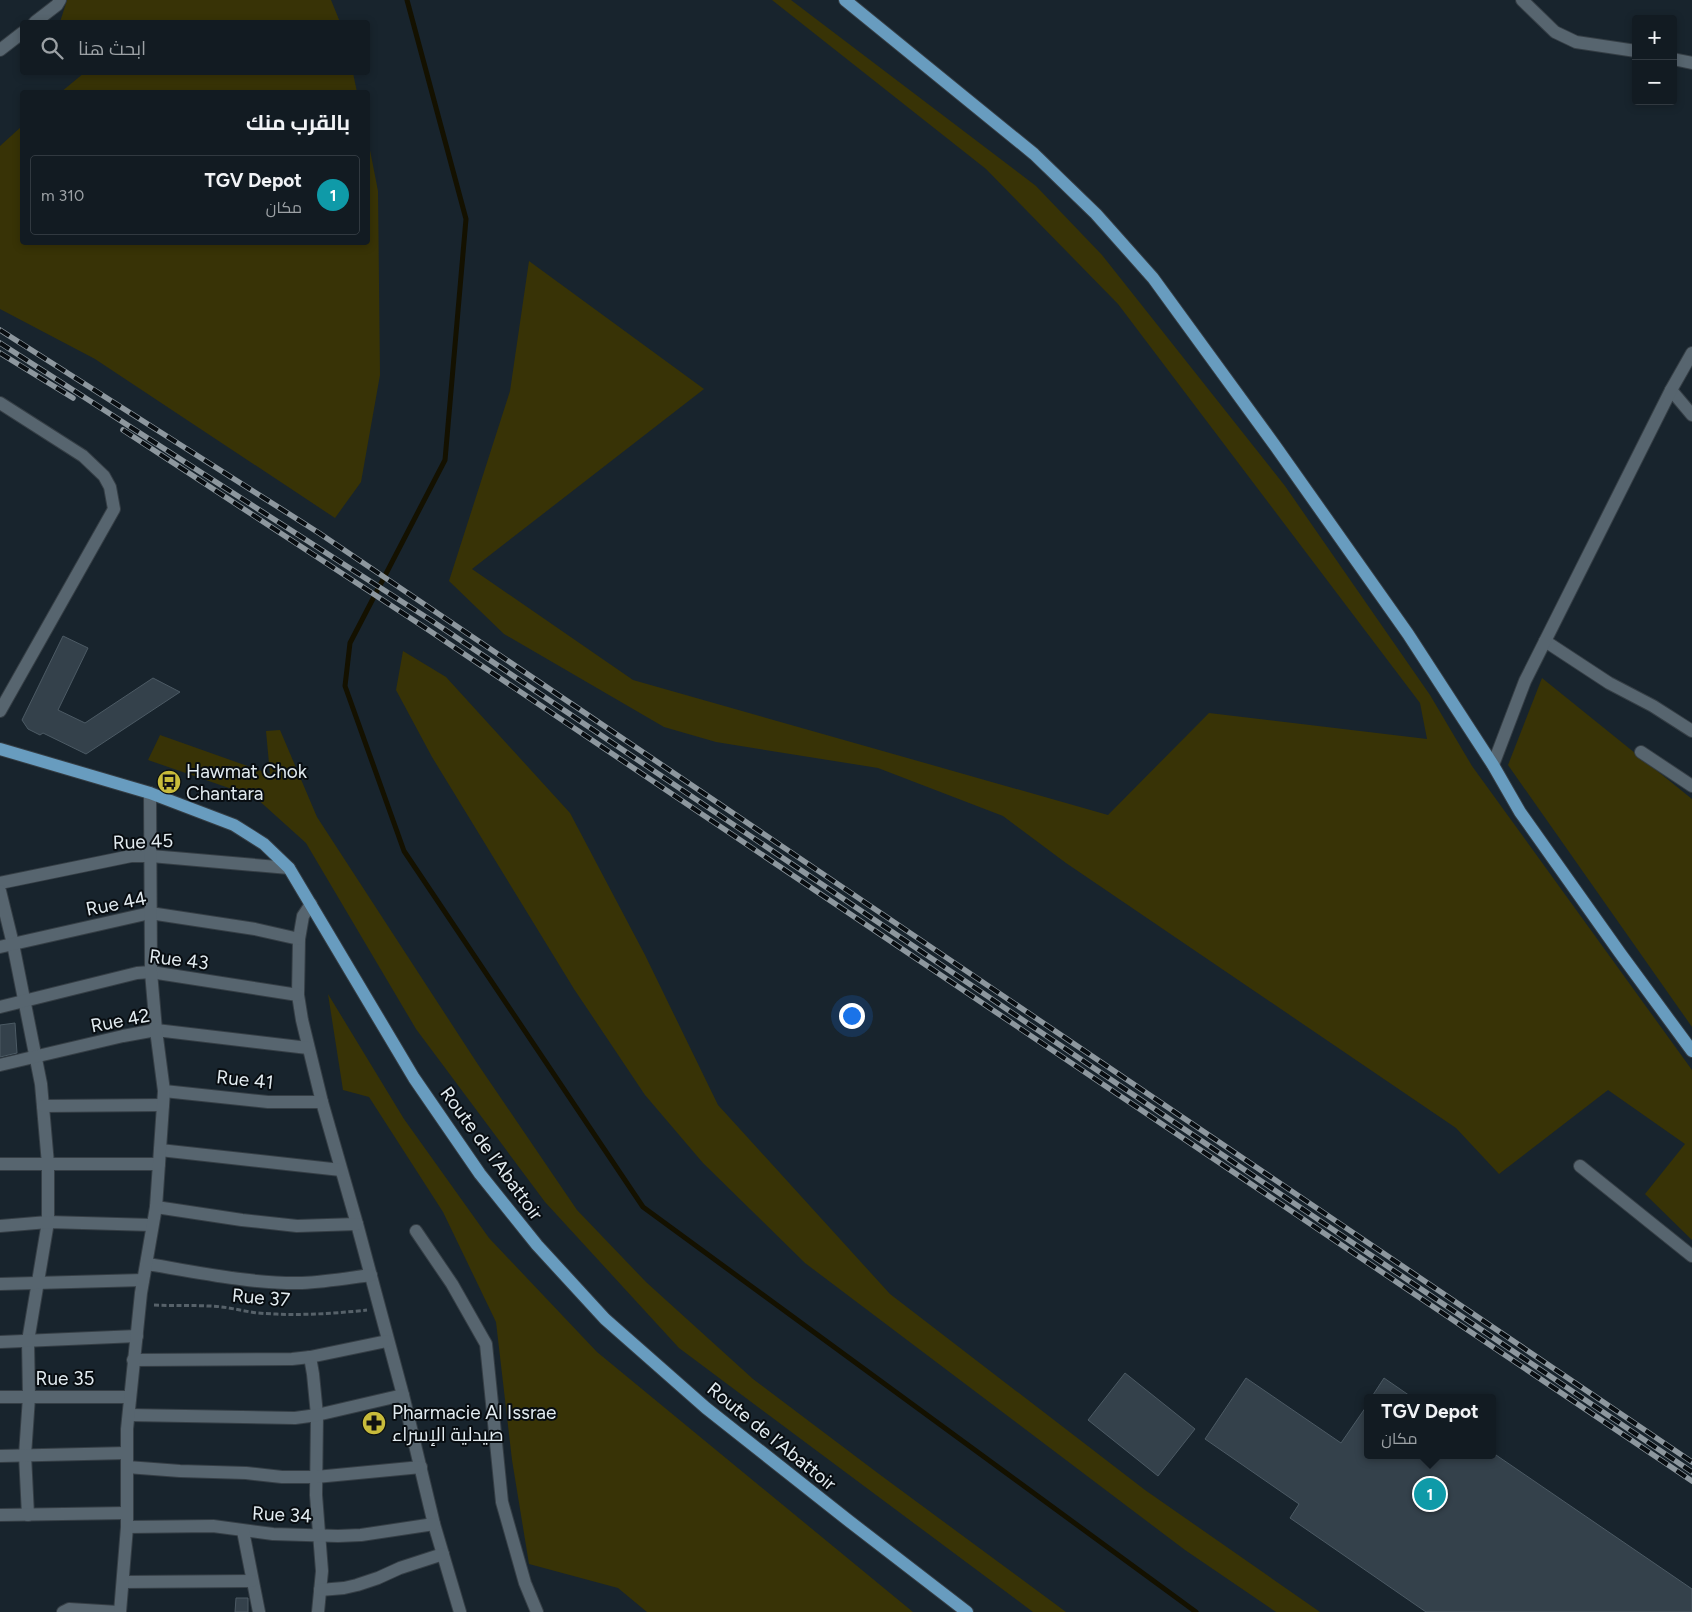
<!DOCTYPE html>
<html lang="ar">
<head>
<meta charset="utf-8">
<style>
	:root { --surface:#121b22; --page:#1f282f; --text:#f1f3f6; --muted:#9ca1a5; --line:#313940; --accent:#ea580c }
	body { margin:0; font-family:Figtree,Cairo,sans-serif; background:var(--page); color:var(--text); direction:rtl }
	.controls { position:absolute; right:15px; top:15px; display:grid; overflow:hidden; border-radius:5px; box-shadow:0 2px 8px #0003 }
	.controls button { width:45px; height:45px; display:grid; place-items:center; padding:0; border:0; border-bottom:1px solid var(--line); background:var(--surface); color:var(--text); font:25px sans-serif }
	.you { position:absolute; left:851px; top:1015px; width:18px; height:18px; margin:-12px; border:4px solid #fff; border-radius:50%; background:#1a73e8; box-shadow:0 0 0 8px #1a73e833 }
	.badge { display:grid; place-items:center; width:32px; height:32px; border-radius:50%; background:var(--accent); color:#fff; font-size:16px; font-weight:700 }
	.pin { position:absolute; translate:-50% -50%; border:2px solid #fff; box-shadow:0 1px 5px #0006 }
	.popup { position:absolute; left:1364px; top:1394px; width:132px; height:65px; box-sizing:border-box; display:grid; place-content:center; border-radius:5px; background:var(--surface); filter:drop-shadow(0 1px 4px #0005); font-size:16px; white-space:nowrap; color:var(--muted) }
	.popup b { font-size:19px; color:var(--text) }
	.popup::after { content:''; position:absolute; left:50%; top:100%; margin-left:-10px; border:10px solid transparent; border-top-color:var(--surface) }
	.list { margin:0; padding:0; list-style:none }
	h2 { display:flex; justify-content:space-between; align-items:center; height:65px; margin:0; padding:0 20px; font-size:21px }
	h2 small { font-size:16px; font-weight:400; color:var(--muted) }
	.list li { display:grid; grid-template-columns:32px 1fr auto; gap:15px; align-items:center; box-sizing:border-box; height:80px; margin:0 10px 10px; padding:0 10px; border:1px solid var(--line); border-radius:5px }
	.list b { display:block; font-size:19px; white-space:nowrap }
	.list p { margin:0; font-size:16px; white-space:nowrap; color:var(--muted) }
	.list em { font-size:16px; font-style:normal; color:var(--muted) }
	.icon { flex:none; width:28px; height:28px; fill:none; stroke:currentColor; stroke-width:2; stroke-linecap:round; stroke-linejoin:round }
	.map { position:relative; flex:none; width:1692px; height:1612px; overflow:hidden; direction:ltr }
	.search { position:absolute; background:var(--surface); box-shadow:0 2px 8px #0003; left:20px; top:20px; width:350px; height:55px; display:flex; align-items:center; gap:12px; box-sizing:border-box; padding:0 18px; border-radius:5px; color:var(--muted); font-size:19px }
	.panel { position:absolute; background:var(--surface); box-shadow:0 2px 8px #0003; left:20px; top:90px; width:350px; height:155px; border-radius:5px; direction:rtl }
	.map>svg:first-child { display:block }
	.green { fill:#383306 }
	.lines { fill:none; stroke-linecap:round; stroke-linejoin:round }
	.stream { stroke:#141100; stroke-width:5 }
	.building { fill:#34414b; stroke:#4c5a64 }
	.minor-casing { stroke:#353e45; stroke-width:14 }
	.major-casing { stroke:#353e45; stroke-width:14 }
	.path { stroke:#566169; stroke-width:3; stroke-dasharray:5 2.5; stroke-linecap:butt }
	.minor { stroke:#57656f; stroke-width:12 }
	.major { stroke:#689cbf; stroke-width:12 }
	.rail-casing { stroke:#8d979e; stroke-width:5.5 }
	.rail { stroke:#080d11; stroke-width:4; stroke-dasharray:11; stroke-linecap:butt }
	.labels { text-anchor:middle; stroke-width:4; stroke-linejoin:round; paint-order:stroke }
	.poi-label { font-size:19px; fill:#e2ebf0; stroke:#080d11; text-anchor:start }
	.street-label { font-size:19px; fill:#e2ebf0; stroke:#080d11 }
</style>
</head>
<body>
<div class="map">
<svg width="1692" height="1612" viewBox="0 0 1692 1612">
	<rect width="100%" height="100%" fill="#18242d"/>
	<g class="green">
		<polygon points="67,0 331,0 340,22 60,22"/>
		<polygon points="772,0 791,0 1036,186 1102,255 1285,486 1430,695 1472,766 1692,1070 1692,1240 1645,1194 1685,1144 1608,1090 1499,1174 1456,1128 1066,863 1003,816 878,768 716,742 664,727 504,634 449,581 510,391 529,261 704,389 472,569 633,680 1108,815 1209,713 1427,739 1420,703 1118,304 986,169"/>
		<polygon points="84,73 353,73 357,92 61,92"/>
		<polygon points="22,126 22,242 368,242 368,140 378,191 380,375 361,482 335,518 95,359 0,309 0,146"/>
		<polygon points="403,651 446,677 570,813 645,955 718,1105 890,1294 1145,1490 1320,1612 1276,1612 1185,1550 805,1263 703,1163 645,1095 574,989 432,757 396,690"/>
		<polygon points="1542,678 1692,799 1692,1027 1508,765"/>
		<polygon points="280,730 317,817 477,1063 577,1210 646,1282 753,1379 879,1474 1066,1612 1033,1612 679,1348 545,1202 416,1029 306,843 255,797 148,760 160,735 270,774 266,731"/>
		<polygon points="328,994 404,1119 489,1238 597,1352 913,1612 647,1612 618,1588 529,1564 512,1460 496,1322 443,1212 369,1097 343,1090"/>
	</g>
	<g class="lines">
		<polyline class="stream" points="407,0 466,219 445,460 350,643 345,686 404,851 643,1207 1196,1612"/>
	</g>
	<g class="building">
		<polygon points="63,636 88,648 58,710 85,723 153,678 180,692 86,754 43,733 40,735 28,729 22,720"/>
		<polygon points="15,1023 17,1053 0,1057 0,1025"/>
		<polygon points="1125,1373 1195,1429 1158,1476 1088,1420"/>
		<polygon points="1246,1378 1341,1443 1368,1404 1368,1455 1496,1455 1692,1589 1692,1612 1426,1612 1290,1518 1299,1504 1205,1439"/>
		<polygon points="1384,1378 1413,1398 1371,1398"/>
		<polygon points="236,1598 248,1598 248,1612 235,1612"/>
	</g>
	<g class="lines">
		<g class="minor-casing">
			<g id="minor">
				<polyline points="1522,0 1555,32 1576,42 1636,51"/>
				<polyline points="35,22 57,5 60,0"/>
				<polyline points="0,50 22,33"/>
				<polyline points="1673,59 1692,63"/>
				<polyline points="1671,390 1692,415"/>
				<polyline points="0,403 83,456 104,476 110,487 114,509 0,711"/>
				<polyline points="1545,641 1609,683 1653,706 1692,731"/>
				<polyline points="1641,752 1692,786"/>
				<polyline points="1493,765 1525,681 1671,390 1692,353"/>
				<polyline points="0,883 131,856 151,856 289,868"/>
				<polyline points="0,891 13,944 41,1084 48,1164 48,1222 28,1341 29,1397 25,1455 28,1515"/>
				<polyline points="311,904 303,916 299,939 298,995 302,1020 322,1102 357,1224 403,1395 434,1524 460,1612"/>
				<polyline points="0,947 150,913 255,929 299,939"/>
				<polyline points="0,1007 137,973 151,972 298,995"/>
				<polyline points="0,1065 123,1036 156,1030 308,1048"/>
				<polyline points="164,1091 268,1102 322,1102"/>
				<polyline points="43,1106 163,1105"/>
				<polyline points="160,1150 341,1170"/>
				<polyline points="0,1164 159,1164"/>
				<polyline points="1580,1166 1692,1256"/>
				<polyline points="156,1207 242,1220 297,1226 357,1224"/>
				<polyline points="0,1226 48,1222 152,1225"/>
				<polyline points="416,1231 452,1284 486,1344 502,1502 525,1583 537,1612"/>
				<path d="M147,1264c51,8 104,20 155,19 23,-1 46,-5 69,-8"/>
				<polyline points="0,1284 143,1280"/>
				<polyline points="0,1342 137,1336"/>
				<polyline points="310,1357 313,1374 317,1415 316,1495 322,1571 318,1612"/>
				<polyline points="133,1360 292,1359 310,1357 387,1341"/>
				<polyline points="0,1397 130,1397"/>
				<polyline points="129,1415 295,1418 317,1415 403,1395"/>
				<polyline points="0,1456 127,1453"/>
				<polyline points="127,1467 180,1471 246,1473 282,1477 316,1477 421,1467"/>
				<polyline points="0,1515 127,1513"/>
				<polyline points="127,1527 213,1526 273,1534 338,1536 361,1535 434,1524"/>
				<polyline points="243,1531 259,1612"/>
				<polyline points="123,1582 252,1581"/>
				<polyline points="320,1590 344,1588 357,1585 378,1578 400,1568 443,1554"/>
				<polyline points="63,1612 69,1609 118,1612"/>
				<polyline points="120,1612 127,1527 127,1429 141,1293 156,1207 164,1091 156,1030 151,972 150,793"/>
			</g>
		</g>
		<g class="major-casing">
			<g id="major">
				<polyline points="845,0 1034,154 1096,214 1153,278 1276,447 1408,634 1493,765 1520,812 1620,953 1692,1051"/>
				<polyline points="0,749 150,793 234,825 264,844 289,868 414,1078 480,1174 537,1245 605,1319 706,1408 849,1521 967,1612"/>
			</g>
		</g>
		<path class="path" d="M154,1305c18,1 36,0 54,1 17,0 33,5 50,7 36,3 72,1 109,-3"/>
		<use href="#minor" class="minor"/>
		<use href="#major" class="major"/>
		<g class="rail-casing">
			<g id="rail">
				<polyline points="0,330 319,533 1692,1462"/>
				<polyline points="0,343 432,621 1692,1472"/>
				<polyline points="0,353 73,398"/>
				<polyline points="123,430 427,629 1692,1481"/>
			</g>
		</g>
		<use href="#rail" class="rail"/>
	</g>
	<defs>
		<g id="bus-disc" transform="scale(1.25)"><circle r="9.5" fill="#c8bb3b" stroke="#080d11"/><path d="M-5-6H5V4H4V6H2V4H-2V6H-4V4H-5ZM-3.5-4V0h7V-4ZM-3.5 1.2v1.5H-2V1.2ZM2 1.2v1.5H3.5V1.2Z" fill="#111"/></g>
		<g id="pharmacy-disc" transform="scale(1.25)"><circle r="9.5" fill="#c8bb3b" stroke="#080d11"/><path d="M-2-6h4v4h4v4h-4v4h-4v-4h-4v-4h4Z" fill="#111"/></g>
	</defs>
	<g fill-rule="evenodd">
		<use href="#bus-disc" x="169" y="782"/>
		<use href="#pharmacy-disc" x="374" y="1423"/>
	</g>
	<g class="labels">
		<g class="poi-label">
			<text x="186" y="778">Hawmat Chok<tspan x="186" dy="22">Chantara</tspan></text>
			<text x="392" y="1419">Pharmacie Al Issrae<tspan x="392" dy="22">صيدلية الإسراء</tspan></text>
		</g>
		<g class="street-label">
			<text transform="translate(143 841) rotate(-2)" y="7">Rue 45</text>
			<text transform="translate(116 903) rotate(-11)" y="7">Rue 44</text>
			<text transform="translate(179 959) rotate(7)" y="7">Rue 43</text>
			<text transform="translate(120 1020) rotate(-11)" y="7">Rue 42</text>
			<text transform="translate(245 1079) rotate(6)" y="7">Rue 41</text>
			<text transform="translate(492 1153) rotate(54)" y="7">Route de l’Abattoir</text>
			<text transform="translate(261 1297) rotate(5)" y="7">Rue 37</text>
			<text x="65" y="1385">Rue 35</text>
			<text transform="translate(772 1436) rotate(39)" y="7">Route de l’Abattoir</text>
			<text transform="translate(282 1514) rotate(3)" y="7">Rue 34</text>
		</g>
	</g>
</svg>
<div class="controls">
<button>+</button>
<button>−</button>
</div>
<div class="you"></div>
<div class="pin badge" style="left:1430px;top:1494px;background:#0f9aa8">1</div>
<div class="popup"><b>TGV Depot</b>مكان</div>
<div class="search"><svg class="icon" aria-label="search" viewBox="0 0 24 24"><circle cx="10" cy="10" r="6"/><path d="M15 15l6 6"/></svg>ابحث هنا</div>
<section class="panel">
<h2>بالقرب منك<small></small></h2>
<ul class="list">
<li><span class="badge" style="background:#0f9aa8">1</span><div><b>TGV Depot</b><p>مكان</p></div><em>310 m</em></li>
</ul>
</section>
</div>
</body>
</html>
